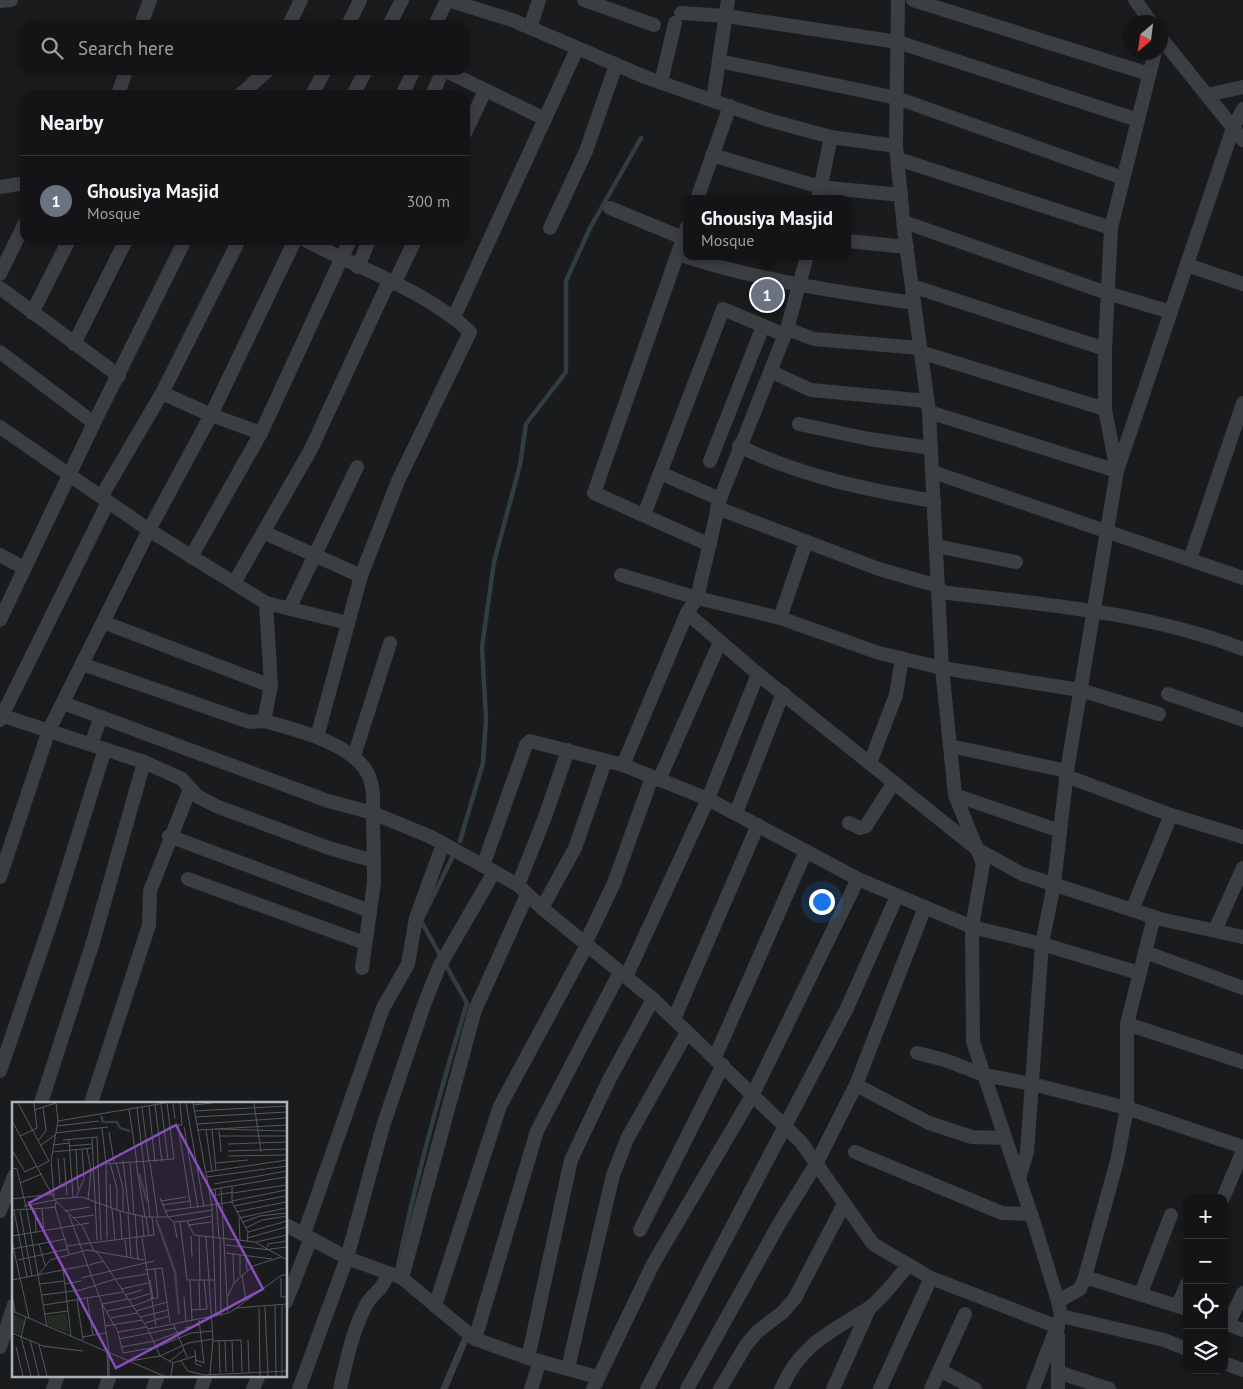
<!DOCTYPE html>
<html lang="en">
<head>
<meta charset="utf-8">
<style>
	:root { --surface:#141416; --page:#1d1d1f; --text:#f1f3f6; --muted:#9d9ea1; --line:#333335; --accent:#2563eb }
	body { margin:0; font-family:"PT Sans",sans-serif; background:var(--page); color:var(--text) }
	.controls { position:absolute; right:15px; bottom:15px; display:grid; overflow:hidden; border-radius:10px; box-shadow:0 2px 8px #0003 }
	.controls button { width:45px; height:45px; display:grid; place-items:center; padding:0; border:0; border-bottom:1px solid var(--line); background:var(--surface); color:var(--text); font:25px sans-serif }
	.compass { position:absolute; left:1123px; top:15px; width:45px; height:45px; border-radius:50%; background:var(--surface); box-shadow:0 2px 8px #0003; rotate:208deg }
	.you { position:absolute; left:821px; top:901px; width:18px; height:18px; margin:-12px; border:4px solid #fff; border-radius:50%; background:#1a73e8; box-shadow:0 0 0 8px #1a73e833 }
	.badge { display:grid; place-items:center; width:32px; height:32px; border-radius:50%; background:var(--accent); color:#fff; font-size:16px; font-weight:700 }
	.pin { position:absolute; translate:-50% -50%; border:2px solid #fff; box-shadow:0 1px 5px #0006 }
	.popup { position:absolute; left:683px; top:195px; width:168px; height:65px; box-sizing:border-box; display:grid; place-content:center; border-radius:10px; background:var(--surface); filter:drop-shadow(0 1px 4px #0005); font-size:16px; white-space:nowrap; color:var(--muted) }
	.popup b { font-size:19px; color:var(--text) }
	.popup::after { content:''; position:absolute; left:50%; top:100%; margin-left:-10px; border:10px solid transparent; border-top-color:var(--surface) }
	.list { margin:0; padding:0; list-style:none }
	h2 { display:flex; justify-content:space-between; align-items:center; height:65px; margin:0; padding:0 20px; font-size:21px }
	h2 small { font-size:16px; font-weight:400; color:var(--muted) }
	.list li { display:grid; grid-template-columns:32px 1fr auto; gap:15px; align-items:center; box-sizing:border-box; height:90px; padding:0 20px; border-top:1px solid var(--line) }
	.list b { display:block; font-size:19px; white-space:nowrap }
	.list p { margin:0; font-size:16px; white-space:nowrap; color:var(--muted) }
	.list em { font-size:16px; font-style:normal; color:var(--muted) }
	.icon { flex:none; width:28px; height:28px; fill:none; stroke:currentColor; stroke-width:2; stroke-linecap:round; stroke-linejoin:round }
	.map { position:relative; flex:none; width:1243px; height:1389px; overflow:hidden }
	.search { position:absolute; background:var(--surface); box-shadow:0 2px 8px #0003; left:20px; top:20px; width:450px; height:55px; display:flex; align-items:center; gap:12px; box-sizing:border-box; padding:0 18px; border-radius:15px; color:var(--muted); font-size:19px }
	.panel { position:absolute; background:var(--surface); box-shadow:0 2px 8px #0003; left:20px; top:90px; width:450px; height:155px; border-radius:15px }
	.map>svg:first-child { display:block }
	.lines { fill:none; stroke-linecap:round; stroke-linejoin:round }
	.stream { stroke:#303d41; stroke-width:4.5 }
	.service { stroke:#3b3e42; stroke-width:7 }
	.minor { stroke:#3b3e42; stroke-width:14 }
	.inset-river { fill:none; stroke:#303d41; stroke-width:2.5 }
	.inset-road { fill:none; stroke:#55595d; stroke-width:1 }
	.view { fill:#884ebe; fill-opacity:0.15; stroke:#884ebe; stroke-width:2.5 }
	.inset-edge { fill:none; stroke:#adb5bc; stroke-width:2.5 }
</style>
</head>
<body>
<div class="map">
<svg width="1243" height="1389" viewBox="0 0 1243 1389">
	<rect width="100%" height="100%" fill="#1a1b1d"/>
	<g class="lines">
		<g class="stream">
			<polyline points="460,841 483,763 486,719 482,647 494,562 520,465 526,424 566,372 566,281 590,228 641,138"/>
			<path d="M397,1271c18,-90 43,-180 70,-268l-46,-82 31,-63"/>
		</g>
		<polyline class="service" points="444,1389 468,1333"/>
		<g class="minor">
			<polyline points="448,0 512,20 645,77 765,119 831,137 896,146"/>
			<polyline points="584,0 654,25"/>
			<polyline points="898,0 896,146 904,229 929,412 942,668 955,795 983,864 972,927 973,1042 1035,1226 1058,1301 1061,1316 1033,1389"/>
			<polyline points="913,0 1149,74"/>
			<polyline points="1135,0 1151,22"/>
			<polyline points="0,1 11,0"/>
			<polyline points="681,13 726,16 898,42 1138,120"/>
			<polyline points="141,25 150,0"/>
			<polyline points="289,25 301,0"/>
			<polyline points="348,25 360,0"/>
			<polyline points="389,25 402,0"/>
			<polyline points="435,25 447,0"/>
			<polyline points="530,28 539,0"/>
			<polyline points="1160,37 1243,140"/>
			<polyline points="719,61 897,98 1123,178"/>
			<polyline points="444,70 545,119"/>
			<polyline points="661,83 675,23"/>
			<polyline points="118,95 126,70"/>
			<polyline points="240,95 268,70"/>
			<polyline points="312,95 325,70"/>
			<polyline points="353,95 366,70"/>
			<polyline points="402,95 414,70"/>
			<polyline points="432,95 443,70"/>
			<polyline points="1207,95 1243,87"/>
			<polyline points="713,100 728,0"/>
			<polyline points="465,133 485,91"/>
			<polyline points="712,155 820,187 901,195"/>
			<polyline points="898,159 1111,228"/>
			<polyline points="0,187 25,183"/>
			<polyline points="697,199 730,106"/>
			<polyline points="818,199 831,137"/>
			<polyline points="610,208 683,238"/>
			<polyline points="904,222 1107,293 1171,312"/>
			<polyline points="687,227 594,493 710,545"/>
			<polyline points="550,228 586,151 616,65"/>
			<path d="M305,240c53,28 122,51 165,92l-72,149 -37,95 -44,161"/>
			<polyline points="847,241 907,247"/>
			<path d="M678,254c77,26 156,37 236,49"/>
			<polyline points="1187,265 1243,284"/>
			<polyline points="358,267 369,240"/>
			<polyline points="0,274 25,223"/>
			<polyline points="394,284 415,240"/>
			<polyline points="912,286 1105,349"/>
			<polyline points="0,288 119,376"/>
			<polyline points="32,313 69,240"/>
			<polyline points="454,317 577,49"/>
			<polyline points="787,329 814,339 920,348"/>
			<polyline points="74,344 126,240"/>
			<polyline points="0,352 94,423"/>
			<polyline points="920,352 1105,409"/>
			<polyline points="772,372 811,390 927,401"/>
			<polyline points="162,393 211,415 261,433"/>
			<polyline points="929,412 1117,471 1105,409 1105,349 1111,228 1155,52"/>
			<polyline points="799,424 869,439 931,448"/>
			<path d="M0,427l149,103 117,73 5,83 -7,35c32,9 98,24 107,61 3,10 2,22 2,31l58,24 87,48 24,23 111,91 148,143 72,102 58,34 127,49"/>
			<path d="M739,446c61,30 128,44 195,55"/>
			<polyline points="710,461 763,326"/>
			<polyline points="933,472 1243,578"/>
			<polyline points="660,473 720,499"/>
			<polyline points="101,497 162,393 239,240"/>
			<polyline points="717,508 879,569 938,586"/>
			<polyline points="644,515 723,309 785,335"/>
			<polyline points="263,532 361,576"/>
			<polyline points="936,546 1016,562"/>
			<polyline points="0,555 24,568"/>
			<polyline points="191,557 261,433 350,240"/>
			<polyline points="1190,559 1243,403"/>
			<polyline points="621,575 697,598 780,618 879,653 942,668 1080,690 1159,714"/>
			<polyline points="234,583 310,451 389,281"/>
			<path d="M939,592c102,12 208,20 304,57"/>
			<polyline points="266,603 348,623"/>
			<polyline points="290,607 357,467"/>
			<polyline points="687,613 758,674 977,849 1022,874 1160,919 1243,937"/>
			<polyline points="780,618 806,542"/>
			<polyline points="0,620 94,423 185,240"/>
			<polyline points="103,622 271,686"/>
			<polyline points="82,664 249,722 264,721"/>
			<polyline points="1168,694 1243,720"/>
			<polyline points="63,703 328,801 373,813 374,883 362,968"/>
			<polyline points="0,715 144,762 182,779 197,796 216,806 329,848 374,861"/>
			<polyline points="0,720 108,502"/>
			<polyline points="91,744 101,717"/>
			<polyline points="950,746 1067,771"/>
			<polyline points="354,756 390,643"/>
			<polyline points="870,763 896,695 902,658"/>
			<polyline points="623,765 687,613 697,598 720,499 787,329 807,256"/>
			<polyline points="1066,776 1171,815 1243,837"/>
			<polyline points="659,780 720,642"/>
			<polyline points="955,795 1060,831"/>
			<polyline points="736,813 783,693"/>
			<polyline points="849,823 860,828 866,826 894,782"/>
			<polyline points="169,836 370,911"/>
			<polyline points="483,866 526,745 530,741 623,765 708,799 858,879 972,927 1042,944 1139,973"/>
			<polyline points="0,877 49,730 149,530 211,415 295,240"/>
			<polyline points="188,879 365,943"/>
			<polyline points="518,885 545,817 568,750"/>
			<polyline points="542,908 575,848 605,762"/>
			<polyline points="1132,910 1171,815"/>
			<polyline points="1215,930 1243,868"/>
			<polyline points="585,944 614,883 652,777"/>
			<polyline points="1145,952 1243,988"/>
			<polyline points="626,977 708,799 758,674"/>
			<polyline points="674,1019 758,825"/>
			<polyline points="1127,1024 1243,1062"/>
			<polyline points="917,1053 945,1060 984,1075 1032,1084 1127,1108 1243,1147"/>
			<polyline points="715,1057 806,851"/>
			<polyline points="0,1071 53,916 105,749"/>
			<polyline points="856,1085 929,1123 972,1137 1005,1138"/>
			<polyline points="41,1103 93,942 144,762"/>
			<polyline points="91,1103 149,925 150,891 190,789"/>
			<polyline points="855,1152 1002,1213 1031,1214"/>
			<polyline points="1019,1179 1027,1152 1042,944 1054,884 1067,771 1117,471 1233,128 1243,109"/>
			<polyline points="1223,1198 1243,1151"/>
			<polyline points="0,1211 14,1176"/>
			<polyline points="286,1225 347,1258 402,1278 475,1339 528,1358 597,1377"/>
			<polyline points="640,1230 723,1065"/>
			<polyline points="304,1234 383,1008 408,964 416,918 443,844"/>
			<polyline points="1085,1277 1117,1161 1127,1108 1127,1024 1154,917"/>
			<polyline points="402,1278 475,1010 527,895"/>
			<polyline points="1141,1293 1171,1215"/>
			<polyline points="1058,1301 1080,1289 1085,1277 1187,1309"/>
			<polyline points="286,1302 311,1238"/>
			<polyline points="1178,1305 1187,1284"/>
			<polyline points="435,1306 500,1106 587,945"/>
			<polyline points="1061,1316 1164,1340 1187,1349"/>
			<polyline points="1224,1323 1243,1330"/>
			<polyline points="1228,1324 1243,1293"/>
			<polyline points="475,1339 537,1131 620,972"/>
			<polyline points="0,1347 14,1305"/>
			<polyline points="528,1358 571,1160 609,1080 653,999"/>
			<polyline points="1224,1363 1243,1370"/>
			<polyline points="568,1368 613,1175 627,1139 687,1032"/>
			<polyline points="940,1370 975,1389"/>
			<polyline points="1058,1372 1109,1389"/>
			<polyline points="53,1389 58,1375"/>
			<polyline points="105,1389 110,1375"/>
			<polyline points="153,1389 158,1375"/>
			<polyline points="201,1389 206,1375"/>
			<polyline points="253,1389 259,1375"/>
			<polyline points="299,1389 347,1258 383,1126 424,1005 439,967 494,872"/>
			<path d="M340,1389c6,-27 12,-56 25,-82 7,-15 17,-14 23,-34"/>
			<polyline points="531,1389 540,1361"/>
			<polyline points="593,1389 653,1264 753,1094 858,879"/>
			<polyline points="647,1389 847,1008 897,896"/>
			<polyline points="687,1389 779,1224 816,1164 856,1085 925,907"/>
			<polyline points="720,1389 746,1345 757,1332 783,1312 795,1298 844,1204"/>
			<path d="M781,1389c20,-45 48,-56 88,-81 14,-10 27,-29 39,-42"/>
			<polyline points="833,1389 870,1307"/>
			<polyline points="880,1389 931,1278"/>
			<polyline points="931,1389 965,1314"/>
			<polyline points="1058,1389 1058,1335"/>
		</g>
	</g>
	<g transform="translate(12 1102)">
		<rect width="275" height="275" fill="#1a1b1d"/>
		<path d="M54,211l3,20 -21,-8 -1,-9zM0,212l13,6 -5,15 -8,-4z" fill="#232b22"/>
		<path class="inset-river" d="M89,14l2,6h14l3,6 10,3M127,72l8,27M144,117l19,53 4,42"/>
		<path class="inset-road" d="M6,1l31,58 -11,6M161,1l2,16M168,1l2,22h-4l13,83M174,1l18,104M181,1l19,103 4,111M242,1l7,49M149,2l7,56M143,3l7,57M181,3l19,-2M137,4l6,56M130,5l7,56M125,6l13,109M117,7l8,54M22,8l22,-7M182,9l93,-5M183,15l92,-5M0,19l43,79 28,27 10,22 7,7 48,73 12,27 13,7 -2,13M46,19l107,-18M185,22l90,-6M45,24l42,-5M172,25l14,81M90,26l4,36 1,75M200,27l4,41M203,27l72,2M186,28l89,-5M194,28l6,41M207,29l2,21M97,30l5,30M43,31l53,-6M8,34l17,-8 -3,-25M208,34h67M80,35l5,103M27,38l7,-10 -3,-23M51,38l34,-3 4,103M57,38l4,57M216,42l59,-2M29,43l14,-10M41,43l16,-2M57,44l23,-2M75,47l4,22 -3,29M0,48l13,22 12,-6M64,48l2,39M216,49l59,-2M40,50l41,-4M216,54l59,-1M46,56l2,28h6M52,56l3,37M111,59l6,52M104,60l7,26v24M118,60l4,53M98,61l7,26v22M124,61l9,54M138,61l8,55M204,61l32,-3M94,62l68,-5 -7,-56M0,66l5,1 10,42 20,116M194,70l81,-12M195,75l80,-11M8,81l22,-9M98,82l1,25M202,82l73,-13M220,84v16l16,30 -1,9M209,86l6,109M203,87l4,48M197,88l77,-13v31M221,91l53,-8M205,93l16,-3M42,94l-3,-35 7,-40 -2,-18M64,95l8,-18 -2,-29M148,96l8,19 44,-7M0,97l40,-5M43,97l27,-2 41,15 23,5h22l6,5 13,-1 7,14 61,7 32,18M149,99l25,-4M220,99l54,-11M150,103l29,-4M12,104l31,-6M222,104l51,-10M43,105l14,47M30,107l2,23M100,107l3,31M1,108l34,-2 8,-1 1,-5M23,108l1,23M2,109l13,66M8,109l12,65M53,109l25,-4M108,109l2,29M153,109l67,-9M224,110l50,-10M116,111l3,44M57,113l33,89 7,48v24M123,113l2,24M130,114l2,21M134,115l3,19M61,116l21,-3M175,119l25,-5M162,120l3,16M168,120l7,58h27M231,120l17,-6 27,-3M176,123l24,-3M234,126l16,-8 25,-4M236,130l39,-11M187,133l1,46M0,134l77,-13M179,134l1,21M194,134l7,103 -3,35M208,135l1,79M130,136l14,88M235,136l40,-11M124,137l2,20M113,138l2,17M228,138l-1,-22 47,-10M0,140l17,76M244,140l31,-7M27,142l6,21M214,143l45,5M55,144l87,-11 -2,-18M255,145l1,-3 19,-3M0,147l54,-10M258,147l17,-2M214,151l46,6M221,151l1,30M228,152v22M234,154l1,15M6,158l50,-11M77,163l15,-4M51,167l8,67M133,168l17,-2 8,55M27,172l11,-14 37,-10 57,10M230,173l4,26M69,176l73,-17M269,176v19h6M104,177l31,-5M0,178l76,-15M138,178l3,19M178,179l2,39M187,179l1,28M28,182l24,-3M52,182l17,-3M109,187l27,-6M0,193l3,17M30,193l39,-5 34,-11M113,193l17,-5M172,195l2,24M75,196l6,37M137,197l9,-1 -3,-29M65,198l6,40M117,198l20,-6M32,203l79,-13M263,203l1,71M121,204l17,-6M253,205l3,69M224,206l51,-4M247,206l1,68M179,208l16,-1 -3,-29M0,209l152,65M95,209l25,-5M124,209l31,-9M217,211l53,-38h5M33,212l23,-3M14,215l-5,20 10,39M129,215l27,-7M99,216l26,-5M133,221l24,-7M161,221l14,34M93,224l38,-6M173,226l15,-3M136,227l80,-16 -1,-15 7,-15 19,-17 28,-9M106,230l29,-5M0,231l31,13 40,5M70,235l24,-4M107,237l56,-11M18,238l9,36M236,238l1,32M201,239l28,-1 1,32M207,239l1,32M213,239l1,31M220,239l1,31M27,243l8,31M4,245l7,29M109,245l34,-6 27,-10M183,248l1,14 6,2M95,249l1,25M111,251l34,-6 34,-14 21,-2M111,251l-5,-21 -16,-28 26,-5M184,258l8,3 -5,-43M118,259l30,-5 28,-13 25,-4M158,259l14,-11M169,259l7,10 16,4 83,-4M161,261l22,-7M270,274v-71"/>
		<path class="view" d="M164,23l87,164 -147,79 -87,-165z"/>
		<rect width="275" height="275" class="inset-edge"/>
	</g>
</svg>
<div class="controls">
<button>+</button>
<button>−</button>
<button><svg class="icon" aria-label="locate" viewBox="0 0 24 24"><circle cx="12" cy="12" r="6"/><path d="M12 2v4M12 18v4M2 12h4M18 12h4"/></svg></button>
<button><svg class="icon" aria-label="layers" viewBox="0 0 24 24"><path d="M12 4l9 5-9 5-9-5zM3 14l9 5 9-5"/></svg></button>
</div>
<svg class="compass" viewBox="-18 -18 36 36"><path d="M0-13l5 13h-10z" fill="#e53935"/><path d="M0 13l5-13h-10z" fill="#9d9ea1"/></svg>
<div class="you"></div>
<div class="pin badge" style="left:767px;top:295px;background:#6b7280">1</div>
<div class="popup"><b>Ghousiya Masjid</b>Mosque</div>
<div class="search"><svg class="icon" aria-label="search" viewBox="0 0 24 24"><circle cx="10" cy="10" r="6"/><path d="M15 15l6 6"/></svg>Search here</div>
<section class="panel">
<h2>Nearby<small></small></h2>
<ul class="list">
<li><span class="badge" style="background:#6b7280">1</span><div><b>Ghousiya Masjid</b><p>Mosque</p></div><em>300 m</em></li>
</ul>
</section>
</div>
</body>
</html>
